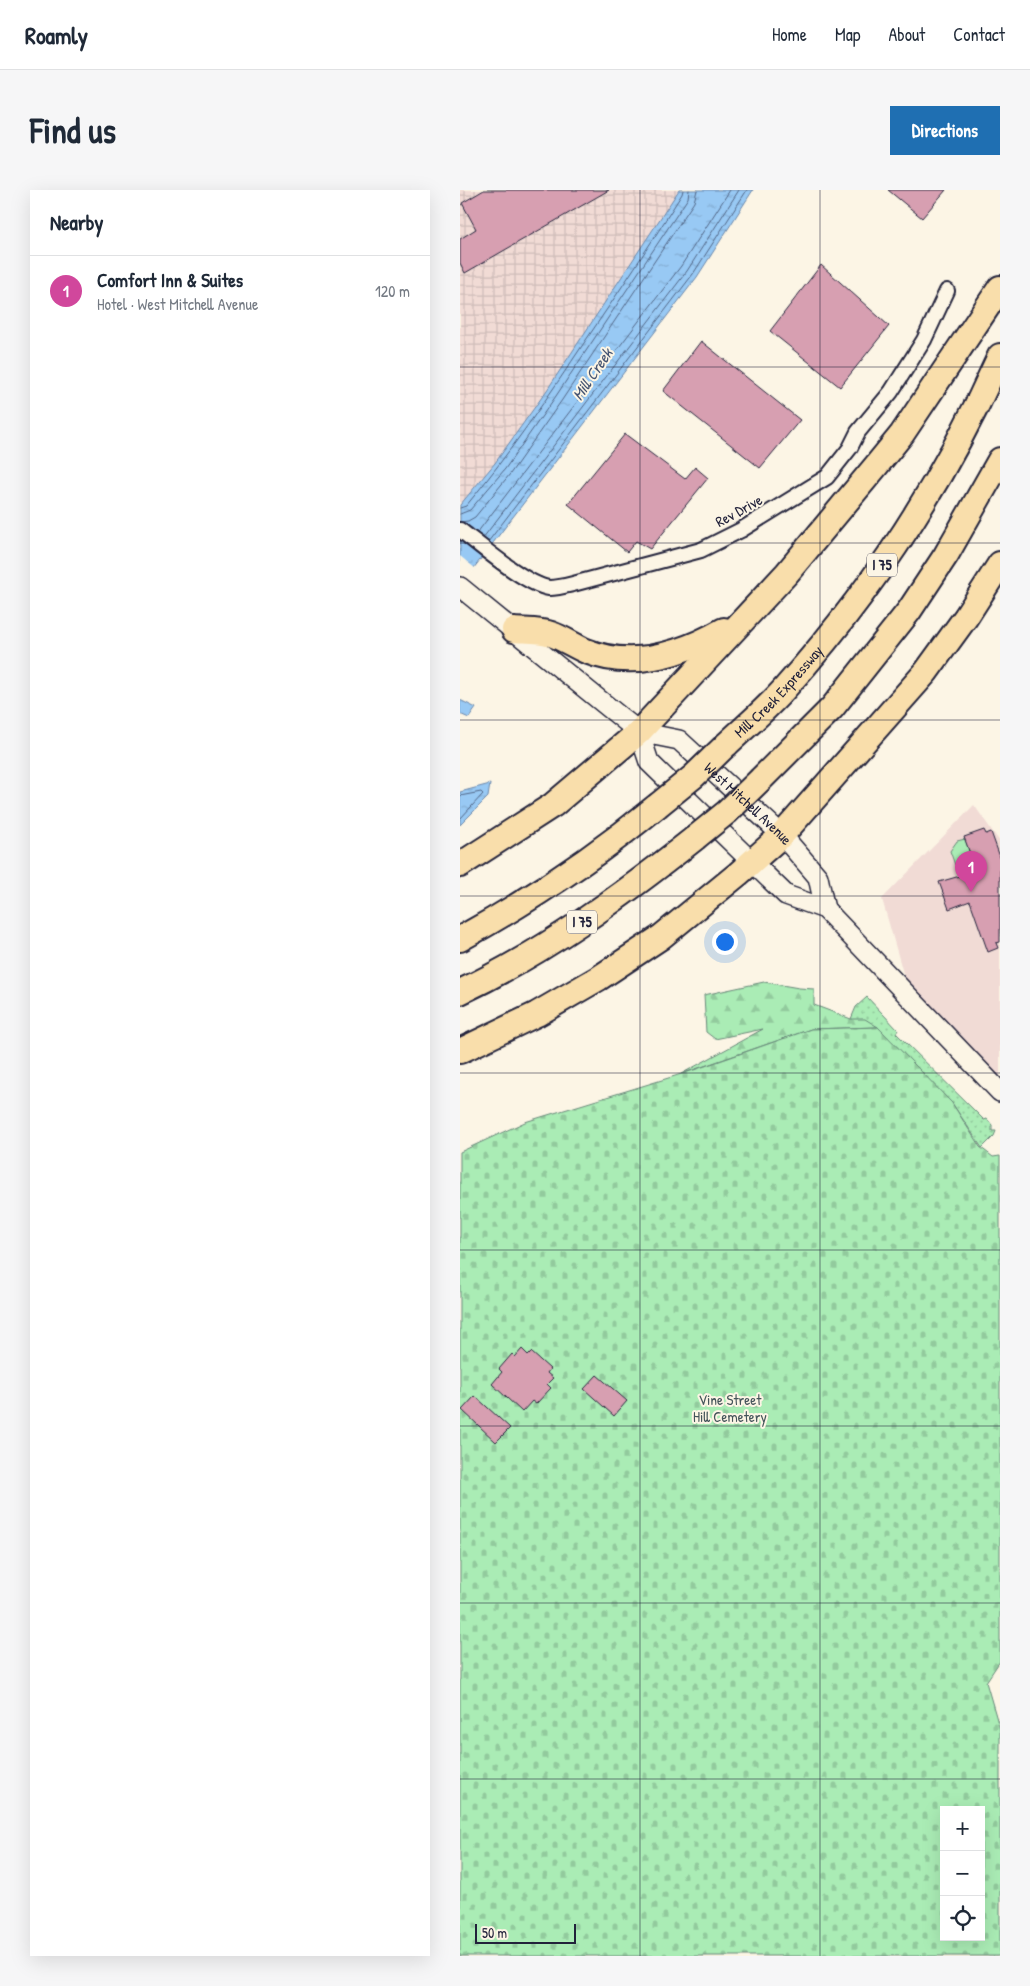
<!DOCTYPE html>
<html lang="en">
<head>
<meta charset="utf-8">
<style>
	:root { --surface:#fff; --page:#f6f6f7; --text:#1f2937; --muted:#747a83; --line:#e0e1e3; --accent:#1f6fb2 }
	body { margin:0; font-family:"Patrick Hand",sans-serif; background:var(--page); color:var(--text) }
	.controls { position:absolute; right:15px; bottom:15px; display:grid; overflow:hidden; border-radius:0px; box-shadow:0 5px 20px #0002 }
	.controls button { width:45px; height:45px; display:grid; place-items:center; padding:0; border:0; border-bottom:1px solid var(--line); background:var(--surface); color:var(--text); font:25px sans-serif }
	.scale { position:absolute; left:15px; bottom:12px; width:101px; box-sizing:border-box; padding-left:5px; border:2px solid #22223b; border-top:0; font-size:14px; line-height:18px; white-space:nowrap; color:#22223b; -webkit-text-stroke:4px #fcf5e5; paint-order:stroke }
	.you { position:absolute; left:264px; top:751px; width:18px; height:18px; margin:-12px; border:4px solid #fff; border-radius:50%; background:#1a73e8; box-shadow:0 0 0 8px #1a73e833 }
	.badge { display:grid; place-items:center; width:32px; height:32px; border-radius:50%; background:var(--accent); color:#fff; font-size:16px; font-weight:700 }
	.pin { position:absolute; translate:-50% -41px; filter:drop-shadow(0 1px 2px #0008) }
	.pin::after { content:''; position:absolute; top:26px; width:18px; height:15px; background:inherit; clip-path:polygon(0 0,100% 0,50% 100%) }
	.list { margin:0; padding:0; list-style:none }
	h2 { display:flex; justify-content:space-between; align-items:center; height:65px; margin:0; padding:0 20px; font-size:21px }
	h2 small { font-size:16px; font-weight:400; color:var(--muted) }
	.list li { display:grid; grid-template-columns:32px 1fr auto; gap:15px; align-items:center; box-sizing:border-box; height:70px; padding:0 20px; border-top:1px solid var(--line) }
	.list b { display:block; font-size:19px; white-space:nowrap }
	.list p { margin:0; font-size:16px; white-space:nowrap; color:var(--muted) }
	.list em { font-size:16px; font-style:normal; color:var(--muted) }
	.icon { flex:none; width:28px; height:28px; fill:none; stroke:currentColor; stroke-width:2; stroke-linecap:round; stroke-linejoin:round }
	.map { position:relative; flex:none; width:540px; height:1766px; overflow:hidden; border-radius:0px }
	header { display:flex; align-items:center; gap:30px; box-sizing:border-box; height:70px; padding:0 25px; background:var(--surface); border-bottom:1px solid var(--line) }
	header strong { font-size:24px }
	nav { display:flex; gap:28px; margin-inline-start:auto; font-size:18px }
	.intro { display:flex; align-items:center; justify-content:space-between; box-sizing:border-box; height:120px; padding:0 30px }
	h1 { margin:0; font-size:35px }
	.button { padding:12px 22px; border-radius:0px; background:var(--accent); color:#fff; font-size:18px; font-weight:700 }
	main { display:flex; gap:30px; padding:0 30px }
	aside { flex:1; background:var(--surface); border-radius:0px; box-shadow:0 5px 20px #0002 }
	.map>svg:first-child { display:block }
	.built { fill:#f1dbd5 }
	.industrial { fill:url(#industrial-grid) }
	.grass { fill:url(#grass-dots); stroke:#668778 }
	.forest { fill:url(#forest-firs); stroke:#668778 }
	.cemetery { fill:url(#cemetery-stones); stroke:#668778; fill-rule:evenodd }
	.green { fill:#aaecb5; stroke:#668778 }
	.water { fill:url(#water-ripples); stroke:#6986aa }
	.pier { fill:#fcf5e5 }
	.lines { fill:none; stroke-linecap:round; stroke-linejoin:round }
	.shore { stroke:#516585; stroke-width:1 }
	.building { fill:#d79fb1; stroke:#22223b }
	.street-casing { stroke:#22223b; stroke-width:18 }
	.secondary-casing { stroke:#22223b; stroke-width:22 }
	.highway-casing { stroke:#22223b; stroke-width:28 }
	.street { stroke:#fcf5e5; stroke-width:14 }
	.secondary { stroke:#fcf5e5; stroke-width:19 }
	.highway { stroke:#f9deab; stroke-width:24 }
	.highway-bridge-casing { stroke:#22223b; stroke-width:28; stroke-linecap:butt }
	.highway-bridge { stroke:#f9deab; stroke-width:24 }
	.grid { fill:none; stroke:#22223b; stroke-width:1; stroke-opacity:0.55 }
	.labels { text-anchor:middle; stroke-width:4; stroke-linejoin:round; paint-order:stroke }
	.shield { fill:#fcf5e5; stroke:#63616e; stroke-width:1 }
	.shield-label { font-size:14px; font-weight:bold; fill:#22223b }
	.street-label { font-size:15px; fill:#22223b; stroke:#fcf5e5 }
	.park-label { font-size:15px; fill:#44545a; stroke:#fcf5e5 }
	.water-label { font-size:16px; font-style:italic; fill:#455472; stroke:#fcf5e5 }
</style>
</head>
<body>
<header>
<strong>Roamly</strong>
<nav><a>Home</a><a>Map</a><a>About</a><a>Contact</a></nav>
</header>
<div class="intro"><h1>Find us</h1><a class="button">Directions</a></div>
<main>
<aside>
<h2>Nearby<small></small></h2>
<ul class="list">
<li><span class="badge" style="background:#d1479c">1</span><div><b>Comfort Inn &amp; Suites</b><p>Hotel · West Mitchell Avenue</p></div><em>120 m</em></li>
</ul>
</aside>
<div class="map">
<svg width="540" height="1766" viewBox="0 0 540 1766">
	<defs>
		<pattern id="industrial-grid" width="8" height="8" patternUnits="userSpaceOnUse" patternTransform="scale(1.25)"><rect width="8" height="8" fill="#f1dbd5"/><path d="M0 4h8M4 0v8" fill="none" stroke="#cebcb8"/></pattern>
		<pattern id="grass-dots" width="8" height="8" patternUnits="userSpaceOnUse" patternTransform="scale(1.25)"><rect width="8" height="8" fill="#aaecb5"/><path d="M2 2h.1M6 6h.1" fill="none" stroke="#92ca9d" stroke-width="1.8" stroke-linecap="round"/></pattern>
		<pattern id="forest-firs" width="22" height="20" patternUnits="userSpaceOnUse" patternTransform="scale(1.25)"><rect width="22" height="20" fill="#aaecb5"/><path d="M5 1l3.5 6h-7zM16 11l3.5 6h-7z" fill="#92ca9d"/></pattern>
		<pattern id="cemetery-stones" width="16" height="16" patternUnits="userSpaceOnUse" patternTransform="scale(1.25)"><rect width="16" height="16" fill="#aaecb5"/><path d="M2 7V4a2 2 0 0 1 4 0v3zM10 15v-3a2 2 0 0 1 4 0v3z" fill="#92ca9d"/></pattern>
		<pattern id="water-ripples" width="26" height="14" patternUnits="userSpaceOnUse" patternTransform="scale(1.25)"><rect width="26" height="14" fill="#98c9f4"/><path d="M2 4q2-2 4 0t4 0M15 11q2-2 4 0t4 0" fill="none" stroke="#83acd2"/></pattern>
	</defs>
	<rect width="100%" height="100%" fill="#fcf5e5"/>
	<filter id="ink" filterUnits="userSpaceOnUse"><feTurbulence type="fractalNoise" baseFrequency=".02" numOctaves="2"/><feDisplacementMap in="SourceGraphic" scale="10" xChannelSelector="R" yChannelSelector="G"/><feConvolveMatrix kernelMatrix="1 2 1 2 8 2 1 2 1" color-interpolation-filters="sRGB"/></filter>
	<g filter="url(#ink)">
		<polygon class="built" points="514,615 540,652 540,902 451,811 422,709"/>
		<polygon class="industrial" points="0,0 219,0 87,200 35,273 0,315"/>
		<polygon class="grass" points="407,807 438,840 436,843 524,930 527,929 532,935 532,941 536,941 534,946 522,958 492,913 391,829 396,817"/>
		<polygon class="forest" points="304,792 339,798 354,799 354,815 391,829 405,829 418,837 351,839 221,884 303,839 255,849 246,842 244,805"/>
		<path class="cemetery" d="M418,837l74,76 28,44 13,10 7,-1v505l-14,21 14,48v226h-540v-804l65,-30 163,-50 123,-43zM484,1620h37v127h-37z"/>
		<polygon class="green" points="505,649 512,669 495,675 490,661 497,651"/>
		<g class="water">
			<polygon points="219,0 293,0 237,87 0,396 0,315 35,273 87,200"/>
			<polygon points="0,510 16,518 9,528 0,524"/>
			<polygon points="30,594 28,607 0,635 0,602"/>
		</g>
		<polygon class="pier" points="0,366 16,379 0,398"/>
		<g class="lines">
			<g class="shore">
				<path d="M0,318l6,-2c44,-53 82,-109 120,-166 33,-48 65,-97 96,-146l1,-4"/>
				<polyline points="0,324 10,320 45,279 96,206 228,8 229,0"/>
				<polyline points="0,332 8,331 15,327 50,284 102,210 234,12 237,0"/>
				<polyline points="17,343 221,76 270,0"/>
				<polyline points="23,348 227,81 279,0"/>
				<polyline points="28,352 233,84 287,0"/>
				<polyline points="0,606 21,602 23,604 0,629"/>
			</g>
		</g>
		<g class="building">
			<polygon points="24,0 149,0 5,83 0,73 0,49 16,39 2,13"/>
			<polygon points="428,0 486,0 462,28"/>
			<polygon points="361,75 429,136 380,197 310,141"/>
			<polygon points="241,151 340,230 300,278 203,201"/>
			<polygon points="165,244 225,289 235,277 248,288 190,359 176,351 167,362 108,314"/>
			<polygon points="524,640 526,644 531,642 540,667 540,752 536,753 538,758 528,762 510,711 489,719 479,692 500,686 497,675 512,669 504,647"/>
			<polygon points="62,1159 68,1165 71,1162 90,1179 87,1183 93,1188 87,1194 91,1198 76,1214 72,1211 62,1222 32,1194 42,1182 39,1179 52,1164 55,1167"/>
			<polygon points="137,1185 167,1211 154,1226 124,1199"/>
			<polygon points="15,1206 50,1238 36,1252 2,1220"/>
		</g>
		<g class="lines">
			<g class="street-casing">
				<path id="street" d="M0,340c20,15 66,55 89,58 8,0 16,-2 24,-4l128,-34 40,-20 86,-53 23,-29 8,-16 33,-40 33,-52 23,-49"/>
			</g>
			<g class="secondary-casing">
				<g id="secondary">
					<path id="s1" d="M0,397l179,145 40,8 103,95 36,42 7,32"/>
					<polyline points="179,542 189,572 326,705 365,719 540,902"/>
				</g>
			</g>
			<g class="highway-casing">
				<g id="highway">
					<path d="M54,440c11,1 26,0 37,4 12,4 23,12 35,17 47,19 96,3 138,-21"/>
					<path id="s2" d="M266,555c20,-19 42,-37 60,-58 88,-98 160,-210 214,-331"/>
					<polyline points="301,589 372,518 449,421 486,365 540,270"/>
					<polyline points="0,675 93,615 179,542 327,383 416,276 442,244 540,98"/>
					<path d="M0,749c71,-39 134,-81 197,-133"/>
					<path d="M0,802c85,-40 162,-96 235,-154"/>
					<polyline points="0,861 77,824 139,788 201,747 278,684 322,645 466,482 506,427 540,374"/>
				</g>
			</g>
			<use href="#street" class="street"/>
			<use href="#secondary" class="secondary"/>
			<use href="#highway" class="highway"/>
			<g class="highway-bridge-casing">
				<g id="highway-bridge">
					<polyline points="197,616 234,586 266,555"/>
					<polyline points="235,648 267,622 301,589"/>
				</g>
			</g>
			<use href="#highway-bridge" class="highway-bridge"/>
		</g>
	</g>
	<path class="grid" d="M180,0v1766M360,0v1766M0,177h540M0,353h540M0,530h540M0,706h540M0,883h540M0,1060h540M0,1236h540M0,1413h540M0,1589h540"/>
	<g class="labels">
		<g class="shield">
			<rect x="407" y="363.5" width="30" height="23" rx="4"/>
			<rect x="107" y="720.5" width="30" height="23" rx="4"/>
		</g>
		<g class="shield-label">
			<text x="422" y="380">I 75</text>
			<text x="122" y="737">I 75</text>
		</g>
		<g class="street-label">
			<text transform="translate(279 321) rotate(-29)" y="5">Rev Drive</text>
			<text dy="5" stroke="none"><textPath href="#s2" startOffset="75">Mill Creek Expressway</textPath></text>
			<text dy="5" stroke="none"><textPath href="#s1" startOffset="365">West Mitchell Avenue</textPath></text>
		</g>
		<g class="park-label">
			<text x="270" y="1215">Vine Street<tspan x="270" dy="17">Hill Cemetery</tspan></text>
		</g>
		<g class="water-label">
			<text transform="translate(132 184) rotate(-56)" y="6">Mill Creek</text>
		</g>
	</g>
</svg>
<div class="controls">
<button>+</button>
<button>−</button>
<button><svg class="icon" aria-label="locate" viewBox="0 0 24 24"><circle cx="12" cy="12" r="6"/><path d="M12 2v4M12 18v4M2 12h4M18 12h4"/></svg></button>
</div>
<div class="scale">50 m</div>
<div class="you"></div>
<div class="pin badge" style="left:511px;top:702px;background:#d1479c">1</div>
</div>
</main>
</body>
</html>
